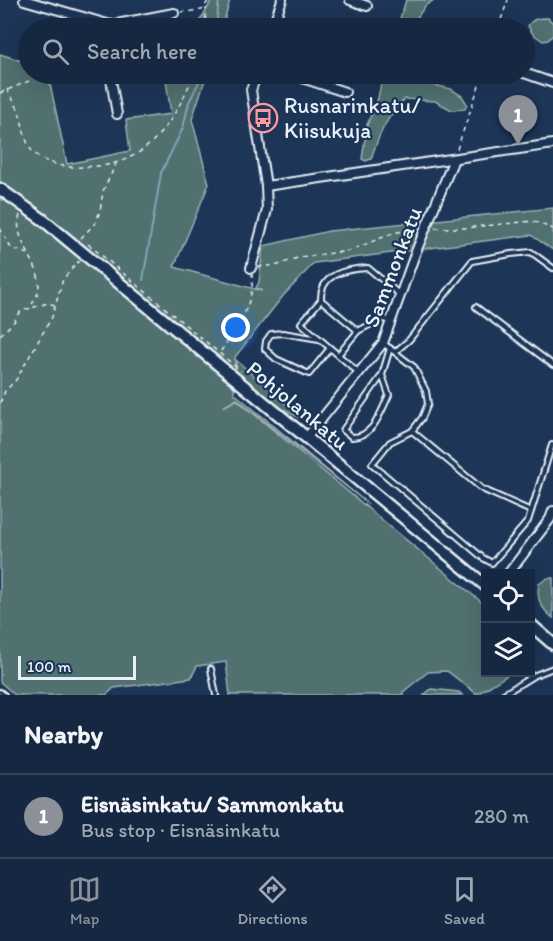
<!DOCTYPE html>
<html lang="en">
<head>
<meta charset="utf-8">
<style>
	:root { --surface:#162841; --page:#1f3048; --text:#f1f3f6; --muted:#9ea6b1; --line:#35445a; --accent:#8c9099 }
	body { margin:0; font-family:Itim,sans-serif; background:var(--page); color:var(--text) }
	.controls { position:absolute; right:18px; bottom:18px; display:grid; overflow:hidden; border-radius:0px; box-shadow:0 6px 24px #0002 }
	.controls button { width:54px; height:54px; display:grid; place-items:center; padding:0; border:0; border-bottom:2px solid var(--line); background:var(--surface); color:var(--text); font:30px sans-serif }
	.scale { position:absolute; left:18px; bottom:15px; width:118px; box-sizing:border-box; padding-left:6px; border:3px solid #e8f1f8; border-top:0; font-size:16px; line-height:21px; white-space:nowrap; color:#e8f1f8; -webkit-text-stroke:4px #1d3557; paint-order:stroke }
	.you { position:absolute; left:236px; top:328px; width:21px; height:21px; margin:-15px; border:4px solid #fff; border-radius:50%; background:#1a73e8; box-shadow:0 0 0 9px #1a73e833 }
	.badge { display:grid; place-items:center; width:39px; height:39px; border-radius:50%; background:var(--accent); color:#fff; font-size:20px; font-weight:700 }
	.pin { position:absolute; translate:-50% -50px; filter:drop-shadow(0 2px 3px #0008) }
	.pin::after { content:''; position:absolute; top:32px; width:21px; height:18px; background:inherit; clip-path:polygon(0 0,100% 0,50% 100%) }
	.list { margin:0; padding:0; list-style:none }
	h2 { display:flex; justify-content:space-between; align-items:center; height:78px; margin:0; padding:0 24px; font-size:26px }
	h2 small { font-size:20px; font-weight:400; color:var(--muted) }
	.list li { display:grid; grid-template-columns:39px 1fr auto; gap:18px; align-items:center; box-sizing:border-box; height:84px; padding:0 24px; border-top:2px solid var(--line) }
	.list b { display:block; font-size:22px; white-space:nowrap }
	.list p { margin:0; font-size:20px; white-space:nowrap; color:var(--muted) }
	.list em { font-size:20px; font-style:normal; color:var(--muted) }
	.icon { flex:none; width:33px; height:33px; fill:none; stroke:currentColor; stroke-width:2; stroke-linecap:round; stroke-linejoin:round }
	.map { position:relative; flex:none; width:553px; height:695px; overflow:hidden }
	.search { position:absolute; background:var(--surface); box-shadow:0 6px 24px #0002; left:18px; right:18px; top:18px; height:66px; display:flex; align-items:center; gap:15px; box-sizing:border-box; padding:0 21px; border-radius:33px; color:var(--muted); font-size:22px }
	.sheet { height:162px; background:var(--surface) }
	nav { display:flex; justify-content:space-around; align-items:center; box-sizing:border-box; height:84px; border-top:2px solid var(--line); background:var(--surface); font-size:16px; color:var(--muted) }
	nav a { display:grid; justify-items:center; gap:3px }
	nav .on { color:var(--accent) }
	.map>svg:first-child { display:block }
	.green { fill:#517070; stroke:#9cb0b4; stroke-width:1.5 }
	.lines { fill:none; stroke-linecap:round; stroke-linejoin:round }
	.stream { stroke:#86a3b5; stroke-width:2 }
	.lane-casing { stroke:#e8f1f8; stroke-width:8 }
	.street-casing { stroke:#e8f1f8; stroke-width:12 }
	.secondary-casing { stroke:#e8f1f8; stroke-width:15 }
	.path { stroke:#e8f1f8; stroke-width:1.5; stroke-dasharray:4.5 4.5; stroke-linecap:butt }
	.lane { stroke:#1d3557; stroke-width:4 }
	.street { stroke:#1d3557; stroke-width:8 }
	.secondary { stroke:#1d3557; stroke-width:10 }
	.labels { text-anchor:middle; stroke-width:4.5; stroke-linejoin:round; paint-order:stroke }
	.poi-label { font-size:22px; fill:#e8f1f8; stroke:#1d3557; text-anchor:start }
	.street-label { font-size:22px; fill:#e8f1f8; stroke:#1d3557 }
</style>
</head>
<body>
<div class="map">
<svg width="553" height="695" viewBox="0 0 553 695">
	<rect width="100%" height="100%" fill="#1d3557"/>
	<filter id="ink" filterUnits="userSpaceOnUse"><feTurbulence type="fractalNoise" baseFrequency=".0167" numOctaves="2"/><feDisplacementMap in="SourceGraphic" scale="12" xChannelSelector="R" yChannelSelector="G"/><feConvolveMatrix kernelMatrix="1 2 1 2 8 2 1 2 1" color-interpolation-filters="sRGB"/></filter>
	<g filter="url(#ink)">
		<g class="green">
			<path d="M211,0h19l-8,28h-26c4,-10 12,-17 15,-28z"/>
			<polygon points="406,0 434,0 425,6 410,28 397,28"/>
			<path d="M548,18l5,5v12l-5,5 -5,1 -10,-7 -5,-8c5,-8 11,-8 20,-8z"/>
			<polygon points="0,54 28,63 28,74 48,74 67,164 130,151 126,120 171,114 165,74 207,74 192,119 209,184 174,267 262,291 256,288 259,282 263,246 329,231 553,208 553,250 531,235 314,263 283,296 235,357 234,393 368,504 237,399 223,407 237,400 485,605 486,672 511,673 477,694 447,671 428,672 403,692 403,695 230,695 226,662 197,666 191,678 114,688 106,695 15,695 0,682"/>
			<path d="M383,74h27l15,9 26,6 11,7 5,8 -2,5 -13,1 -17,-9 -30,-2c-18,16 -27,38 -34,60l-5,2 -4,-2 5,-34 11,-27z"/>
			<polygon points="236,360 300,416 300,418 283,409 238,375 236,373"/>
			<path d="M548,578h5v40c-12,-10 -17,-19 -14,-34z"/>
			<polygon points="431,689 459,692 462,695 424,695"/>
		</g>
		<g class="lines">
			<g class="stream">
				<polyline points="216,28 219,0"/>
				<polyline points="143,280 161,173 183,128 189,102 203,74"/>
			</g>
			<g class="lane-casing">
				<g id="lane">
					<path d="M321,300c-1,-27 26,-31 47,-32l31,26"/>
					<polyline points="476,307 553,365"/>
					<polyline points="358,331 381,319 390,320"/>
					<polyline points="319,339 283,333 271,334 266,341 265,349 276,359 309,374 330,348"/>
					<polyline points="383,343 414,367 426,391 428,404 422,418 412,431 390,442 372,464 483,558 492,563 528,521 552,445"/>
					<polyline points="395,352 409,340 472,261 511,254 531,252 553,268"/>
					<polyline points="338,355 358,331 321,300 301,323 358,372"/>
					<path d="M382,375l7,20c-8,16 -15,42 -37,42l-9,-7 39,-55 8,-27"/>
					<polyline points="412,431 482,489 531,511"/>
					<polyline points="211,669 216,695"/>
					<polyline points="0,692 4,695"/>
					<polyline points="502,695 533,676 553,668"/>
				</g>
			</g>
			<g class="street-casing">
				<g id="street">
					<polyline points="24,0 111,25 174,13"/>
					<polyline points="350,0 367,6"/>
					<polyline points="272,28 282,0"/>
					<polyline points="524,73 553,83"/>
					<polyline points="110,74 117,114"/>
					<polyline points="290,74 345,92"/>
					<polyline points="266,186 553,144"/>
					<polyline points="251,268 267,210 266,186 251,90 257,74"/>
					<polyline points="307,437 383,343 415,254 454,159"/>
					<polyline points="508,574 550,519 553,511"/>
				</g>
			</g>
			<g class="secondary-casing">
				<g id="secondary">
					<polyline points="0,189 42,219 486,586"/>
					<polyline points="530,624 553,644"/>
				</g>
			</g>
			<g class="path">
				<polyline points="181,12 202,10 209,0"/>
				<polyline points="61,28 64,21"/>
				<polyline points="205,28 206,8"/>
				<polyline points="498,28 508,0"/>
				<path d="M7,89c3,7 8,13 11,20 5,12 6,34 15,43 11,12 34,16 50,15 11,-1 22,-1 32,-4 42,-11 64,-53 79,-89"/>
				<polyline points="0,93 29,81 36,74"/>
				<polyline points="457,149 483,74"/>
				<path d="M20,215c-9,27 25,49 18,77 -2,6 -6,12 -9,17"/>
				<polyline points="0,228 11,248 28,254"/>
				<polyline points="435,228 463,228 533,221 553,229"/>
				<polyline points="81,238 96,222 100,211 103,191 116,164"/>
				<polyline points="88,244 241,371"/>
				<polyline points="258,267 278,265 300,257 349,251 393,233 418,228"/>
				<polyline points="0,335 13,323 21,311 48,303 55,305"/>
				<path d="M221,351c15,-23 34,-47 31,-77"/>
				<polyline points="0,403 5,391 16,380 52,317 63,279 79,261"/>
			</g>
			<use href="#lane" class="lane"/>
			<use href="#street" class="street"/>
			<use href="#secondary" class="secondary"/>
		</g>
	</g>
	<defs>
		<g id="bus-ring" transform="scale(1.5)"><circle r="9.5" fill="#1d3557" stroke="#ff9aa2" stroke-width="1.5"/><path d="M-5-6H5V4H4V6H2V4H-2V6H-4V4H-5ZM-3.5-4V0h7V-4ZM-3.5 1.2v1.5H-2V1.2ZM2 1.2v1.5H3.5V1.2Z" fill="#ff9aa2"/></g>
	</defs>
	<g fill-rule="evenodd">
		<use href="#bus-ring" x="263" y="118"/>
	</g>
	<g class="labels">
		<g class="poi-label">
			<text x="284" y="113">Rusnarinkatu/<tspan x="284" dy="25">Kiisukuja</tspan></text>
		</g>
		<g class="street-label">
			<text transform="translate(392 267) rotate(-69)" y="8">Sammonkatu</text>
			<text transform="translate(298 405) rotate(40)" y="8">Pohjolankatu</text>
		</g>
	</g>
</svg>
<div class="controls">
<button><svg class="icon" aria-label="locate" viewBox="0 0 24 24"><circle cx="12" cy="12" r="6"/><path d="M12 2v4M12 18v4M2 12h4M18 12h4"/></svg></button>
<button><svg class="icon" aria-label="layers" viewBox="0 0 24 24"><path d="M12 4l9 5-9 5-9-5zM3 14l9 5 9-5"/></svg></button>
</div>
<div class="scale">100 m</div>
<div class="you"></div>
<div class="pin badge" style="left:518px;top:145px">1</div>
<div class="search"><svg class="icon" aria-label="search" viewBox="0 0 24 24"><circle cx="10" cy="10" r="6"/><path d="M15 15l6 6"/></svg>Search here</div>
</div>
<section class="sheet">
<h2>Nearby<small></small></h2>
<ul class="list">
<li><span class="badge">1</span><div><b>Eisnäsinkatu/ Sammonkatu</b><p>Bus stop · Eisnäsinkatu</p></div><em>280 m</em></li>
</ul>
</section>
<nav>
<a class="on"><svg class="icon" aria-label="map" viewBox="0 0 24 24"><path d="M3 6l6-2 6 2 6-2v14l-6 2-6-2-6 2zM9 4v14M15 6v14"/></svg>Map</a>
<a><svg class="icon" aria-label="directions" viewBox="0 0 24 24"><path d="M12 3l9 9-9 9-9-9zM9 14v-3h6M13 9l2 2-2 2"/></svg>Directions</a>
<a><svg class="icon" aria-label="saved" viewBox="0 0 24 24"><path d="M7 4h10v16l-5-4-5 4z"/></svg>Saved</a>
</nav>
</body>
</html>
